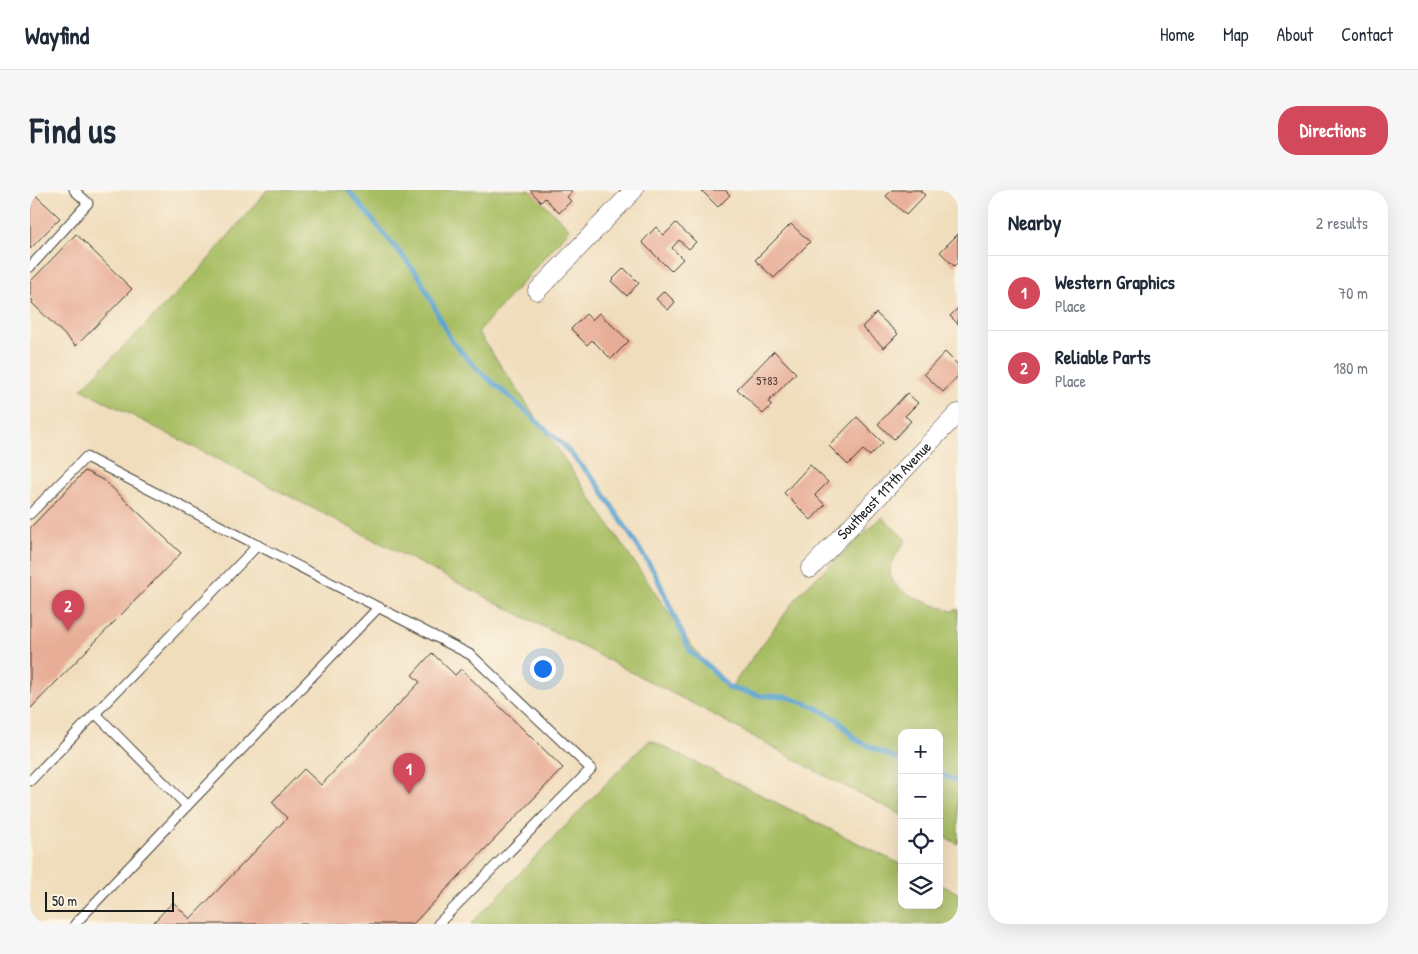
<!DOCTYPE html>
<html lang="en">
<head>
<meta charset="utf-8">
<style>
	:root { --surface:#fff; --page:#f6f6f7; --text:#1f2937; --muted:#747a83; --line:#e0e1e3; --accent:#d1495b }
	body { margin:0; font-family:"Patrick Hand",sans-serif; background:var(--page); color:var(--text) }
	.controls { position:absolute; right:15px; bottom:15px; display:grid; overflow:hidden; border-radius:10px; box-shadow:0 5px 20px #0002 }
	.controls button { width:45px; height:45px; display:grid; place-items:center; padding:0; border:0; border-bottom:1px solid var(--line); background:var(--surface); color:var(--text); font:25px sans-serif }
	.scale { position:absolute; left:15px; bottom:12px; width:129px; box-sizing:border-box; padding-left:5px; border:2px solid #1c1c1c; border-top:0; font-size:14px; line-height:18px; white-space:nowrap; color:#1c1c1c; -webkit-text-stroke:4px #fcf5e5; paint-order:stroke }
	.you { position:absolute; left:512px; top:478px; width:18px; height:18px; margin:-12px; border:4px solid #fff; border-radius:50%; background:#1a73e8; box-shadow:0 0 0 8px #1a73e833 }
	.badge { display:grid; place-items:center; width:32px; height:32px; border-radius:50%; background:var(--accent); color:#fff; font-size:16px; font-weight:700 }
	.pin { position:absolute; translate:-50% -41px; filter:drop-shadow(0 1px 2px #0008) }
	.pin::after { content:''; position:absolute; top:26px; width:18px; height:15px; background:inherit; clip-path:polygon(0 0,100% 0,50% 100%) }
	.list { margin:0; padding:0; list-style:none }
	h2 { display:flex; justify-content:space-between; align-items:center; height:65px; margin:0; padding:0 20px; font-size:21px }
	h2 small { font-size:16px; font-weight:400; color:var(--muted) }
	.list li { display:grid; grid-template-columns:32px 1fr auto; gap:15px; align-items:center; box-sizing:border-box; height:75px; padding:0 20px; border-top:1px solid var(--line) }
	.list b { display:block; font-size:19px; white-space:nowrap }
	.list p { margin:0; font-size:16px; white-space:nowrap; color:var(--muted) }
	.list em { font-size:16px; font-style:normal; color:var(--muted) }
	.icon { flex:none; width:28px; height:28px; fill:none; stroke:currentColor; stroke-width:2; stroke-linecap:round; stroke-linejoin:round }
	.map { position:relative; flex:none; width:928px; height:734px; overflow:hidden; border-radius:20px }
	header { display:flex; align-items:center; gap:30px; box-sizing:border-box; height:70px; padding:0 25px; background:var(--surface); border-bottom:1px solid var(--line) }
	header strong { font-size:24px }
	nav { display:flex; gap:28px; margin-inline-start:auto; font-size:18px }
	.intro { display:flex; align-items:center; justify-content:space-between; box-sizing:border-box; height:120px; padding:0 30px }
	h1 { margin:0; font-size:35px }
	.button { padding:12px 22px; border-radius:20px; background:var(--accent); color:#fff; font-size:18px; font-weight:700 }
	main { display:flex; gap:30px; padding:0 30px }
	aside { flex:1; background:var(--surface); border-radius:20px; box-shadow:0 5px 20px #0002 }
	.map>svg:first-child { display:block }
	.green { fill:#a7bd62; stroke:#626c3f }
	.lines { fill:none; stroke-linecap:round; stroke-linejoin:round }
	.stream { stroke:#57a2cf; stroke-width:5 }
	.building { fill:#e8ad96 }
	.service-casing { stroke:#3c3934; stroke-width:11 }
	.minor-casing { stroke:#3c3934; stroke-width:19 }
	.service { stroke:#fff; stroke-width:9 }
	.minor { stroke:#fff; stroke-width:18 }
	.labels { text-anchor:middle; stroke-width:4; stroke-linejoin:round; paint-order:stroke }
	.number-label { font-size:12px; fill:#4f403a }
	.street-label { font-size:15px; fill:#1c1c1c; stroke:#fcf5e5 }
</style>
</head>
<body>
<header>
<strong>Wayfind</strong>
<nav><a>Home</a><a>Map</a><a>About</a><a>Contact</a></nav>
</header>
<div class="intro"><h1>Find us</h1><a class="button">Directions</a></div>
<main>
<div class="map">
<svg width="928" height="734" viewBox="0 0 928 734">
	<rect width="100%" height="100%" fill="#fcf5e5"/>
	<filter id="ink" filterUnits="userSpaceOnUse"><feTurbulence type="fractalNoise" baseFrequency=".02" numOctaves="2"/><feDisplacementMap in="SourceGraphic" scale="10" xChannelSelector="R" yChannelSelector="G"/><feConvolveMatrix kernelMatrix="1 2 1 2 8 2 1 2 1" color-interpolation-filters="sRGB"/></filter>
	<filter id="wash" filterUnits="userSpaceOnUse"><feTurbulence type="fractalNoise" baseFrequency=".0096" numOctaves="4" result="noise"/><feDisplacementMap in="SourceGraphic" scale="20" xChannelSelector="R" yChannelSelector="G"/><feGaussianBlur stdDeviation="1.12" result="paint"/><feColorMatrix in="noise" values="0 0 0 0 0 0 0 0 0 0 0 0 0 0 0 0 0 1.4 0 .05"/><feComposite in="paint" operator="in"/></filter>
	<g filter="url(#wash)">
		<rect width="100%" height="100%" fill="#f0ddbc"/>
		<g class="green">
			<path d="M237,0h263l40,39 -92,103 207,305 43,54 73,-99 81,-75 24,23c-5,8 -13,18 -15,27 -8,26 45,38 61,44l6,-2v235l-19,-10v-101h-37v82l-79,-40 -116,-64 -626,-322 115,-115z"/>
			<polygon points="620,550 872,675 872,715 909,715 909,694 928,703 928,734 441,734 594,575"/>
		</g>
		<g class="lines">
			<g class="stream">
				<polyline points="318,0 389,86 421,150 448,180 489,215 532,254 567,293 625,383 660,461 680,478 699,498 732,506 758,507 785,517 808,530 826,550 862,567 872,570"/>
				<polyline points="909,583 928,592"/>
			</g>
		</g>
		<g id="blocks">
			<g class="building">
				<polygon points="0,0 30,28 0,59"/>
				<polygon points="500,0 540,0 542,2 537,7 541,11 529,23 515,8 511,12"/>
				<polygon points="671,0 695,0 700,5 688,17"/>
				<polygon points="862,0 892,0 890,1 895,5 876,25 856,6"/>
				<polygon points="646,33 666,52 659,59 649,50 642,58 653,69 641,81 612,52 626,37 634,45"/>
				<polygon points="761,34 780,52 744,88 725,70"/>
				<polygon points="46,44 102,99 46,156 2,113 3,111 0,108 0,92"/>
				<polygon points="928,44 928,72 924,76 910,62"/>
				<polygon points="594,78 609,93 597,106 581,91"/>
				<polygon points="634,101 645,112 638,120 626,109"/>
				<polygon points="928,118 928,134 920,126"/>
				<polygon points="569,123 599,151 581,169 562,150 557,155 541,139 556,124 562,130"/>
				<polygon points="846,123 868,144 854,158 832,137"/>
				<polygon points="744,161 766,183 738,212 742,215 733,224 707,199"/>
				<polygon points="915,162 928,175 928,186 913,202 894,184"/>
				<polygon points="877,203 888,213 875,226 881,231 864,249 848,234"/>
				<polygon points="827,227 853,253 840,266 833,260 818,275 799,256"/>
				<polygon points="780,275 798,292 785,305 795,315 781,330 754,303"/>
				<polygon points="55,281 75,291 151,363 0,519 0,338"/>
				<polygon points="402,463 425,485 431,479 533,578 383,734 122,734 143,712 160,729 257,628 242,612 274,579 291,595 390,492 382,485"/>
			</g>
		</g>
	</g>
	<g filter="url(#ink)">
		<use href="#blocks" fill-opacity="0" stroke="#3c3934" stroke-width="1"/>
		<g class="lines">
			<g class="service-casing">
				<g id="service">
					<polyline points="0,77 58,13 44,0"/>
					<polyline points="0,324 56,267 441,465 561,579 408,734"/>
					<polyline points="65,523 157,616"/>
					<polyline points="0,591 228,355"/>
					<polyline points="45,734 157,616 349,417"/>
				</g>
			</g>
			<g class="minor-casing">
				<g id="minor">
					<polyline points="507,101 604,0"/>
					<path id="s1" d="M780,379l148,-156"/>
				</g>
			</g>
			<use href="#service" class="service"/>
			<use href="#minor" class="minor"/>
		</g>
	</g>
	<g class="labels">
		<g class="number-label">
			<text x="737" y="195">5783</text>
		</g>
		<g class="street-label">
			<text dy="5" stroke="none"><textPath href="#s1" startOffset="108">Southeast 117th Avenue</textPath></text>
		</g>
	</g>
</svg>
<div class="controls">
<button>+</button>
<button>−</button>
<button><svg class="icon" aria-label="locate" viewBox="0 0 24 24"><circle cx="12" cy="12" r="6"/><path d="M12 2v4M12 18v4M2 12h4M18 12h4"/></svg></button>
<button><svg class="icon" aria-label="layers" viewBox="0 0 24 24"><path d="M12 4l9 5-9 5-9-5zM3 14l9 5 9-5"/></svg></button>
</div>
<div class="scale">50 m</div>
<div class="you"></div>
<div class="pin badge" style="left:379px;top:604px">1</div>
<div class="pin badge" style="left:38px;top:441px">2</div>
</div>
<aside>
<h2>Nearby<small>2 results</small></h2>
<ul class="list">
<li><span class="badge">1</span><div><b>Western Graphics</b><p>Place</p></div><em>70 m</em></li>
<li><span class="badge">2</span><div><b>Reliable Parts</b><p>Place</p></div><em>180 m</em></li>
</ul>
</aside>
</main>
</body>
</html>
